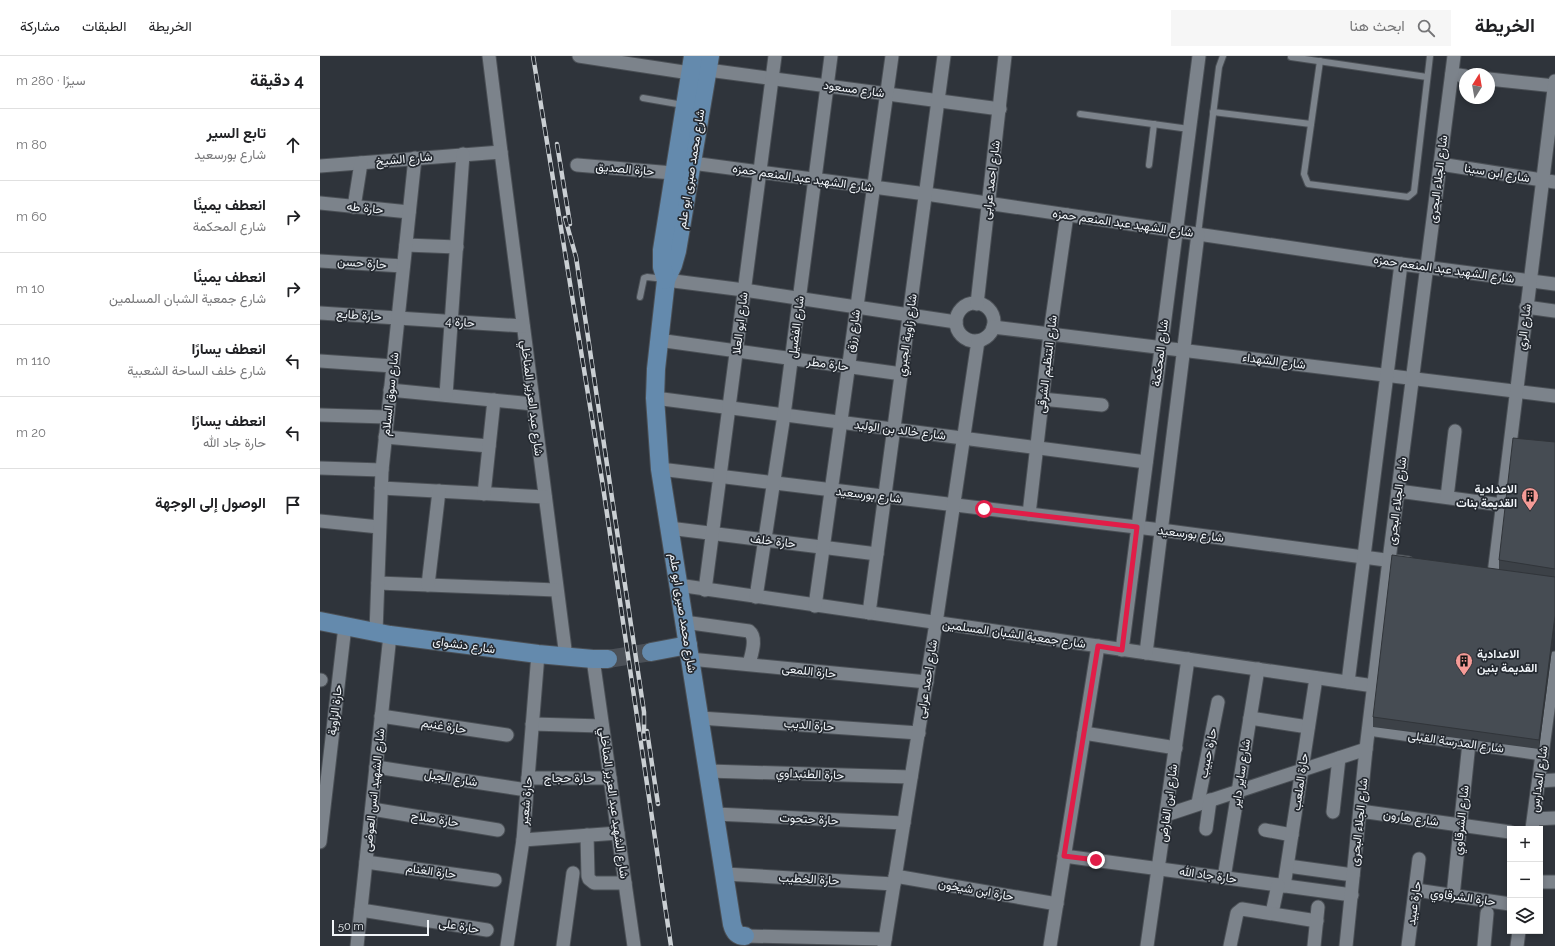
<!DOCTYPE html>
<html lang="ar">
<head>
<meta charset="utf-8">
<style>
	:root { --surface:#fff; --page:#f6f6f6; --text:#202124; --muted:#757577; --line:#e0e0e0 }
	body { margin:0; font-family:Raleway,Vazirmatn,sans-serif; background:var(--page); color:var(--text); direction:rtl }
	.controls { position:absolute; right:12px; bottom:12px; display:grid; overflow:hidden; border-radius:0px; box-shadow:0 2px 6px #0003 }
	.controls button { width:36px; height:36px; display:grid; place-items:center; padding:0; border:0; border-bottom:1px solid var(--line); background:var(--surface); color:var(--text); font:20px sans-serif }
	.compass { position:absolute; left:1139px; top:12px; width:36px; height:36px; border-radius:50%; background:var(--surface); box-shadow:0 2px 6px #0003; rotate:11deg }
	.scale { position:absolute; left:12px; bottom:10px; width:97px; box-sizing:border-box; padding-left:4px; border:2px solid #f1f5f9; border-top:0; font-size:11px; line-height:14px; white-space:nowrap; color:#f1f5f9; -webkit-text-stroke:3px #252a31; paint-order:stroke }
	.stop { position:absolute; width:12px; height:12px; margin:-9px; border:3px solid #e11d48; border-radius:50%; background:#fff }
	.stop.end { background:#e11d48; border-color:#fff; box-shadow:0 1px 4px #0008 }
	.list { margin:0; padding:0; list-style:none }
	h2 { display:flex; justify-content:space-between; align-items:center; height:52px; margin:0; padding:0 16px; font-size:17px }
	h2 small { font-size:13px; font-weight:400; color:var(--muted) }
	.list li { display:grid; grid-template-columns:26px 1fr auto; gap:12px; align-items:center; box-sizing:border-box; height:72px; padding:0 16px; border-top:1px solid var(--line) }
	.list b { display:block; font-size:15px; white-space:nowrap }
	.list p { margin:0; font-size:13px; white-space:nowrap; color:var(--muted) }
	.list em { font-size:13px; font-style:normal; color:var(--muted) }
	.icon { flex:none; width:22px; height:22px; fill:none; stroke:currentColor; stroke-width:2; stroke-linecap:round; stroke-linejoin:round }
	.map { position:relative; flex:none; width:1235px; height:890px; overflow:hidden; direction:ltr }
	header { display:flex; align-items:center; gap:24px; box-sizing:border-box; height:56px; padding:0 20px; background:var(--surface); border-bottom:1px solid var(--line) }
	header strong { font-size:19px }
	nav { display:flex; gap:22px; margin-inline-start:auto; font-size:14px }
	.search { width:280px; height:36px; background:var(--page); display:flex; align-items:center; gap:10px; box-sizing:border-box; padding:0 14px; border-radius:0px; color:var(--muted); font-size:15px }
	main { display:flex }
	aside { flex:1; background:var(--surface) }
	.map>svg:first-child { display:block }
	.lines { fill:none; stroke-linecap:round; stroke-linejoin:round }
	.secondary-tunnel { stroke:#4c5158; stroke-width:18; stroke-dasharray:18 9; stroke-linecap:butt }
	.lane-casing { stroke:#4b5056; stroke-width:8 }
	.street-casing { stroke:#4b5056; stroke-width:15 }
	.secondary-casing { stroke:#4b5056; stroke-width:20 }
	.lane { stroke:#7c838b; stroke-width:6 }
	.street { stroke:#7c838b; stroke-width:13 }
	.secondary { stroke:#648aad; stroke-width:18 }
	.rail-casing { stroke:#cacfd3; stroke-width:4.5 }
	.rail { stroke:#252a31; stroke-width:3; stroke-dasharray:9; stroke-linecap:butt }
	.wall { fill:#3c4147 }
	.shaded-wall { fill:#31353a }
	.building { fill:#464c53; stroke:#31353a }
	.route { stroke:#e11d48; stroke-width:5 }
	.labels { text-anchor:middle; stroke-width:3.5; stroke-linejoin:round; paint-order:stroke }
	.street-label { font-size:12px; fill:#f1f5f9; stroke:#252a31 }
	.poi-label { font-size:12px; font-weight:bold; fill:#f1f5f9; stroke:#252a31; text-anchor:end }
</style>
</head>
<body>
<header>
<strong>الخريطة</strong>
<div class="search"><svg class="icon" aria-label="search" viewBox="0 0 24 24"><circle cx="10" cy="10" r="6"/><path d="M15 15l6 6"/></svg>ابحث هنا</div>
<nav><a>الخريطة</a><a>الطبقات</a><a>مشاركة</a></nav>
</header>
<main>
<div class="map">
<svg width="1235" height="890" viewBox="0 0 1235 890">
	<rect width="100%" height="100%" fill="#2f343b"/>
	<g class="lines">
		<polyline class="secondary-tunnel" points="288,603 331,596"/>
		<g class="lane-casing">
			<g id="lane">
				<polyline points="971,1 1107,21"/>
				<polyline points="1000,5 984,118 988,128 1088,141 1094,136 1110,0"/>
				<polyline points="323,42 363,49"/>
				<polyline points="893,56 991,68"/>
				<polyline points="760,58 869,73"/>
				<polyline points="829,109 834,68"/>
				<polyline points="878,178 899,11 903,0"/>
				<polyline points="320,241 324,222 327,221 344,223"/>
			</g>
		</g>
		<g class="street-casing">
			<g id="street">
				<polyline points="169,0 181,96"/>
				<polyline points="259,0 370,17"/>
				<polyline points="388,14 680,53"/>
				<polyline points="1132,18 1145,20"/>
				<polyline points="1169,23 1235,30"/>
				<polyline points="372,107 606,138 1081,208 1235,228"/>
				<polyline points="1120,108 1235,126"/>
				<polyline points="257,109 353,117"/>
				<polyline points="0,110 181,96 246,601"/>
				<polyline points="0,147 89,156"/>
				<polyline points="34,151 41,107"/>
				<polyline points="86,189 137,191"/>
				<polyline points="0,205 83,210"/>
				<polyline points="346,224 424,234 636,266"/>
				<circle cx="655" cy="266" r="19"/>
				<polyline points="657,248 685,0"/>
				<polyline points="1206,251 1235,255"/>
				<polyline points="0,257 203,270"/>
				<polyline points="673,271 1235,340"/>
				<polyline points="338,284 582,318"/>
				<polyline points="0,305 73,310"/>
				<polyline points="70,334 213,348"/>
				<polyline points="126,339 143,98"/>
				<polyline points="335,342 826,406"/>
				<polyline points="722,343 782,349"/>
				<polyline points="0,359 67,361"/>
				<polyline points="65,381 169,390"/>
				<polyline points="0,412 62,414"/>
				<polyline points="340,413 841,474 1088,507"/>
				<polyline points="61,432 225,441"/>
				<polyline points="1078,435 1182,449"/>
				<polyline points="164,438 174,344"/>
				<polyline points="1127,441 1135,375"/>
				<polyline points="709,458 730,277 747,159"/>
				<polyline points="0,465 59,471"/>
				<polyline points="349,472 557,498"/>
				<polyline points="1174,518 1235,25"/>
				<polyline points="58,527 236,534"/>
				<polyline points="108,529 119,435"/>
				<polyline points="358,529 1054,630"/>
				<polyline points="385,534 455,0"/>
				<polyline points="436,541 464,359 511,0"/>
				<polyline points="495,550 572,0"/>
				<polyline points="549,557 624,0"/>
				<path d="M364,566l65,9c9,7 2,24 0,33"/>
				<polyline points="56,576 62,414 95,102"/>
				<polyline points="802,594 879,0"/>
				<polyline points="826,597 878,178"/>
				<polyline points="273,603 314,890"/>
				<polyline points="370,603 607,626"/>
				<polyline points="0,624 1,624"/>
				<polyline points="1028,626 1081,208"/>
				<polyline points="61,660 187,679"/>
				<polyline points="380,662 599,677"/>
				<polyline points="930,662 988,671"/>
				<polyline points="212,668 282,670"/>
				<polyline points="1049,673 1222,698"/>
				<polyline points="764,677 856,692"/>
				<polyline points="56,711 207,734"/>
				<polyline points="388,715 591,721"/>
				<polyline points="208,722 290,722"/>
				<polyline points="1219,725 1235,724"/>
				<polyline points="878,747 898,646"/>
				<polyline points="52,753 178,774"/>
				<polyline points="1040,755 1190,776"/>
				<polyline points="1013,756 1019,702"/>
				<polyline points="395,758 584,767"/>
				<polyline points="846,759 1046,693"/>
				<polyline points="1214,763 1235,762"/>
				<polyline points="886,773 890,744"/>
				<polyline points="1212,773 1235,602"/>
				<polyline points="945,774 972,779"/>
				<polyline points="267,779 268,820 269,823 274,827 305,827"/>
				<polyline points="203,784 298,777"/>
				<polyline points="0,786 25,570"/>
				<polyline points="744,800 1032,839"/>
				<polyline points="46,806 175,824"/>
				<polyline points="968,810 1033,819"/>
				<polyline points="405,818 574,828"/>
				<polyline points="575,820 737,848"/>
				<polyline points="904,822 938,613"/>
				<polyline points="1220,826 1235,826"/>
				<polyline points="964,830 996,622"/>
				<polyline points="1096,834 1190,848"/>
				<polyline points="1133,840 1149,687"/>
				<polyline points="41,854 167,874"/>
				<polyline points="952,857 958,829"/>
				<polyline points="425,880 565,883"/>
				<polyline points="37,890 70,579"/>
				<polyline points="187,890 203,784 218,598"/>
				<polyline points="243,890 253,817"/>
				<polyline points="564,890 616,567 658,285"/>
				<polyline points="730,890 778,590"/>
				<polyline points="827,890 868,603"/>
				<polyline points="910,890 917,857 922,853 997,865"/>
				<polyline points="994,890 998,851"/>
				<polyline points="1026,890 1046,693 1069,504 1134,0"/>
				<polyline points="1088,890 1099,803"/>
				<polyline points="1164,890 1167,857"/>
				<polyline points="1197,890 1199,875"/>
			</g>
		</g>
		<g class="secondary-casing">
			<g id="secondary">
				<path d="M390,0l-33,195 -4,14 -7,15 -10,89 -1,29 5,71 72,455c2,8 5,12 13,12"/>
				<polyline points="346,224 342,211 342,194 373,0"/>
				<polyline points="0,565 70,579 218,598 273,603 288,603"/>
				<polyline points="331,596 368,589"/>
			</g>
		</g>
		<use href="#lane" class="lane"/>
		<use href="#street" class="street"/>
		<use href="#secondary" class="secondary"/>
		<g class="rail-casing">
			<g id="rail">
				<polyline points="213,0 282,424 351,890"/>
				<polyline points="237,88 250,168"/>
				<polyline points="245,162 256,201 324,656 324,683"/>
				<polyline points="327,675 338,748"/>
			</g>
		</g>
		<use href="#rail" class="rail"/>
	</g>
	<polygon class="wall" points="1235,386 1235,570 1219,693 1053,671 1053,661 1179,513 1179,504"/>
	<polygon class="shaded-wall" points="1235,560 1235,570 1219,693 1219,684"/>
	<g class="building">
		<polygon points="1193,382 1235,386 1235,513 1179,504"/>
		<polygon points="1072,499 1235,521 1235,560 1219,684 1053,661"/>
	</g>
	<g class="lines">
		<polyline class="route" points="664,453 817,471 802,594 778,590 744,800 776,804"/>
	</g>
	<defs>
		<g id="building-pin" transform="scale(0.9)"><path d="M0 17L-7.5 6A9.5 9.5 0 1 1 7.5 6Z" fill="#f59b97" stroke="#252a31"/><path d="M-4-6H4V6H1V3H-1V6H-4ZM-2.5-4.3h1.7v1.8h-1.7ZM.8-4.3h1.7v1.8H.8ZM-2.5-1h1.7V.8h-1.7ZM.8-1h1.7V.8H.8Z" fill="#111"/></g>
	</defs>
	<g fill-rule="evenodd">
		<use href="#building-pin" x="1210" y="440"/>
		<use href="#building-pin" x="1144" y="605"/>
	</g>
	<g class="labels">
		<g class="street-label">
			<text transform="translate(534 33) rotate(8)" y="4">شارع مسعود</text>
			<text transform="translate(84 103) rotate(-5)" y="4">شارع الشيخ</text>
			<text transform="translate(305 113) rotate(5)" y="4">حارة الصديق</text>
			<text transform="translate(371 113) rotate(-81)" y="4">شارع محمد صبرى ابو علم</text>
			<text transform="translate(1177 117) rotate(9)" y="4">شارع ابن سينا</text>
			<text transform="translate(483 122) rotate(8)" y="4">شارع الشهيد عبد المنعم حمزه</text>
			<text transform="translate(1118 123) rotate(-83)" y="4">شارع الجلاء البحرى</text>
			<text transform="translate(671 124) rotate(-83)" y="4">شارع احمد عرابى</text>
			<text transform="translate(45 152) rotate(6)" y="4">حارة طه</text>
			<text transform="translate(803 167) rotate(8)" y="4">شارع الشهيد عبد المنعم حمزه</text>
			<text transform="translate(42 207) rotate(4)" y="4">حارة حسن</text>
			<text transform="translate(1124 213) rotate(8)" y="4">شارع الشهيد عبد المنعم حمزه</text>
			<text transform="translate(39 259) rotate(4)" y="4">حارة طايع</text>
			<text transform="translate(140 266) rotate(4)" y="4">حارة 4</text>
			<text transform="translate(420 267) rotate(-83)" y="4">شارع ابو العلا</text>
			<text transform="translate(476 271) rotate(-83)" y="4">شارع الفضيل</text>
			<text transform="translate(1204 271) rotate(-83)" y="4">شارع الري</text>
			<text transform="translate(533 275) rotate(-82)" y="4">شارع رزق</text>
			<text transform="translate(587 279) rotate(-82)" y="4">شارع زاوية الجبري</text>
			<text transform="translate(840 297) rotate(-83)" y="4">شارع المحكمة</text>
			<text transform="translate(954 305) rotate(7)" y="4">شارع الشهداء</text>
			<text transform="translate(508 308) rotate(8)" y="4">حارة مطر</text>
			<text transform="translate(727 308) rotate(-83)" y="4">شارع التنظيم الشرقى</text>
			<text transform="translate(70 338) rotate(-84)" y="4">شارع سوق السلام</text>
			<text transform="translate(212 342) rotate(83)" y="4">شارع عبد العزيز المناخلي</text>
			<text transform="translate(580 374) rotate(7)" y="4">شارع خالد بن الوليد</text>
			<text transform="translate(549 439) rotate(7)" y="4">شارع بورسعيد</text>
			<text transform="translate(1077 445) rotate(-83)" y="4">شارع الجلاء البحرى</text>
			<text transform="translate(871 478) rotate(7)" y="4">شارع بورسعيد</text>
			<text transform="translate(453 485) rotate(7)" y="4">حارة خلف</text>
			<text transform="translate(363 557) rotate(81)" y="4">شارع محمد صبرى ابو علم</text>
			<text transform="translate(694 578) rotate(8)" y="4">شارع جمعية الشبان المسلمين</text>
			<text transform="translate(144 589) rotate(8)" y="4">شارع دنشواى</text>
			<text transform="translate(489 615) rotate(6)" y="4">حارة اللمعى</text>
			<text transform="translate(607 623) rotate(-81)" y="4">شارع احمد عرابى</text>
			<text transform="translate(15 654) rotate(-83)" y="4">حارة الزاوية</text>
			<text transform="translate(489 669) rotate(4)" y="4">حارة الديب</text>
			<text transform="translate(124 670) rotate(9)" y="4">حارة غنيم</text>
			<text transform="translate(1136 686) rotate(8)" y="4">شارع المدرسة القبلى</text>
			<text transform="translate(888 697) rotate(-79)" y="4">حارة حبيب</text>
			<text transform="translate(921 717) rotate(-81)" y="4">شارع ساير داير</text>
			<text transform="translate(490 718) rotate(2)" y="4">حارة الطنبداوي</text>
			<text transform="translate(131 722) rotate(9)" y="4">شارع الجبل</text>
			<text x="249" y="726">حارة حجاج</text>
			<text transform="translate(1219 723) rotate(-82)" y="4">شارع المدارس</text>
			<text transform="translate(980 726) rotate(-82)" y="4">حارة الملعب</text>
			<text transform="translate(54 734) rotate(-84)" y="4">شارع الشهيد انس العوضى</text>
			<text transform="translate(206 745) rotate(-85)" y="4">حارة شعير</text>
			<text transform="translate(294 747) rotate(82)" y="4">شارع الشهيد عبد العزيز المناخلي</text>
			<text transform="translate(848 747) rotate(-82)" y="4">شارع ابن الفارض</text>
			<text transform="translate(1091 762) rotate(8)" y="4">شارع هارون</text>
			<text transform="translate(115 763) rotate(9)" y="4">حارة صلاح</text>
			<text transform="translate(489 763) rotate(3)" y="4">حارة حتحوت</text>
			<text transform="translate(1141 764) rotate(-84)" y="4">شارع الشرقاوي</text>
			<text transform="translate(1039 766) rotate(-84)" y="4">شارع الجلاء البحرى</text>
			<text transform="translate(111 815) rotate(8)" y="4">حارة الغنام</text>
			<text transform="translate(888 819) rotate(8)" y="4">حارة جاد الله</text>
			<text transform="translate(489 823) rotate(3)" y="4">حارة الخطيب</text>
			<text transform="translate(656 834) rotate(10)" y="4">حارة ابن شيخون</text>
			<text transform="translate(1143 841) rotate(8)" y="4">حارة الشرقاوي</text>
			<text transform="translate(1094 847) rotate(-82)" y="4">حارة عبيد</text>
			<text transform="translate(139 870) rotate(9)" y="4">حارة على</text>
		</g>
		<g class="poi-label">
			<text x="1197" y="437">الاعدادية<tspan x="1197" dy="14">القديمة بنات</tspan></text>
			<text x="1157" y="602" text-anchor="start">الاعدادية<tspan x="1157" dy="14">القديمة بنين</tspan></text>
		</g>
	</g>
</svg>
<div class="controls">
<button>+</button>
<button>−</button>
<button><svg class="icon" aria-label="layers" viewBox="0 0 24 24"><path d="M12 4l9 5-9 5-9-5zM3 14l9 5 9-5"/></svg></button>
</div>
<svg class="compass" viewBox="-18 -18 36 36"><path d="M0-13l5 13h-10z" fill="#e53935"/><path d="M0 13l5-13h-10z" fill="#757577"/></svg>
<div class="scale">50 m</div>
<div class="stop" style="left:664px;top:453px"></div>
<div class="stop end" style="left:776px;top:804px"></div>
</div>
<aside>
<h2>4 دقيقة<small>سيرًا · 280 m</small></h2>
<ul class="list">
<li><svg class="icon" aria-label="ahead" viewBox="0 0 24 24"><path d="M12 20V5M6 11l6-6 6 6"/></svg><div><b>تابع السير</b><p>شارع بورسعيد</p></div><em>80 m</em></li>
<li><svg class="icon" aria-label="right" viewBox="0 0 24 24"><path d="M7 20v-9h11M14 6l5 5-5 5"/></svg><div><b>انعطف يمينًا</b><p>شارع المحكمة</p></div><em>60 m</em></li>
<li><svg class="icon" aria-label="right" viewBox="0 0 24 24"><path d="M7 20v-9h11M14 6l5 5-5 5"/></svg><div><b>انعطف يمينًا</b><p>شارع جمعية الشبان المسلمين</p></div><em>10 m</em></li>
<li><svg class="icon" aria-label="left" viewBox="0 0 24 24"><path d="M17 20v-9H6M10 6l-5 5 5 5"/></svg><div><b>انعطف يسارًا</b><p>شارع خلف الساحة الشعبية</p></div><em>110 m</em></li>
<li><svg class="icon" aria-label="left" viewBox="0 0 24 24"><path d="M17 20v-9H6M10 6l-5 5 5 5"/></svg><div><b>انعطف يسارًا</b><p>حارة جاد الله</p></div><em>20 m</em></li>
<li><svg class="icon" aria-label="arrive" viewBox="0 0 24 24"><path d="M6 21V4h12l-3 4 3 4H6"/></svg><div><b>الوصول إلى الوجهة</b></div></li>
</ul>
</aside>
</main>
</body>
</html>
